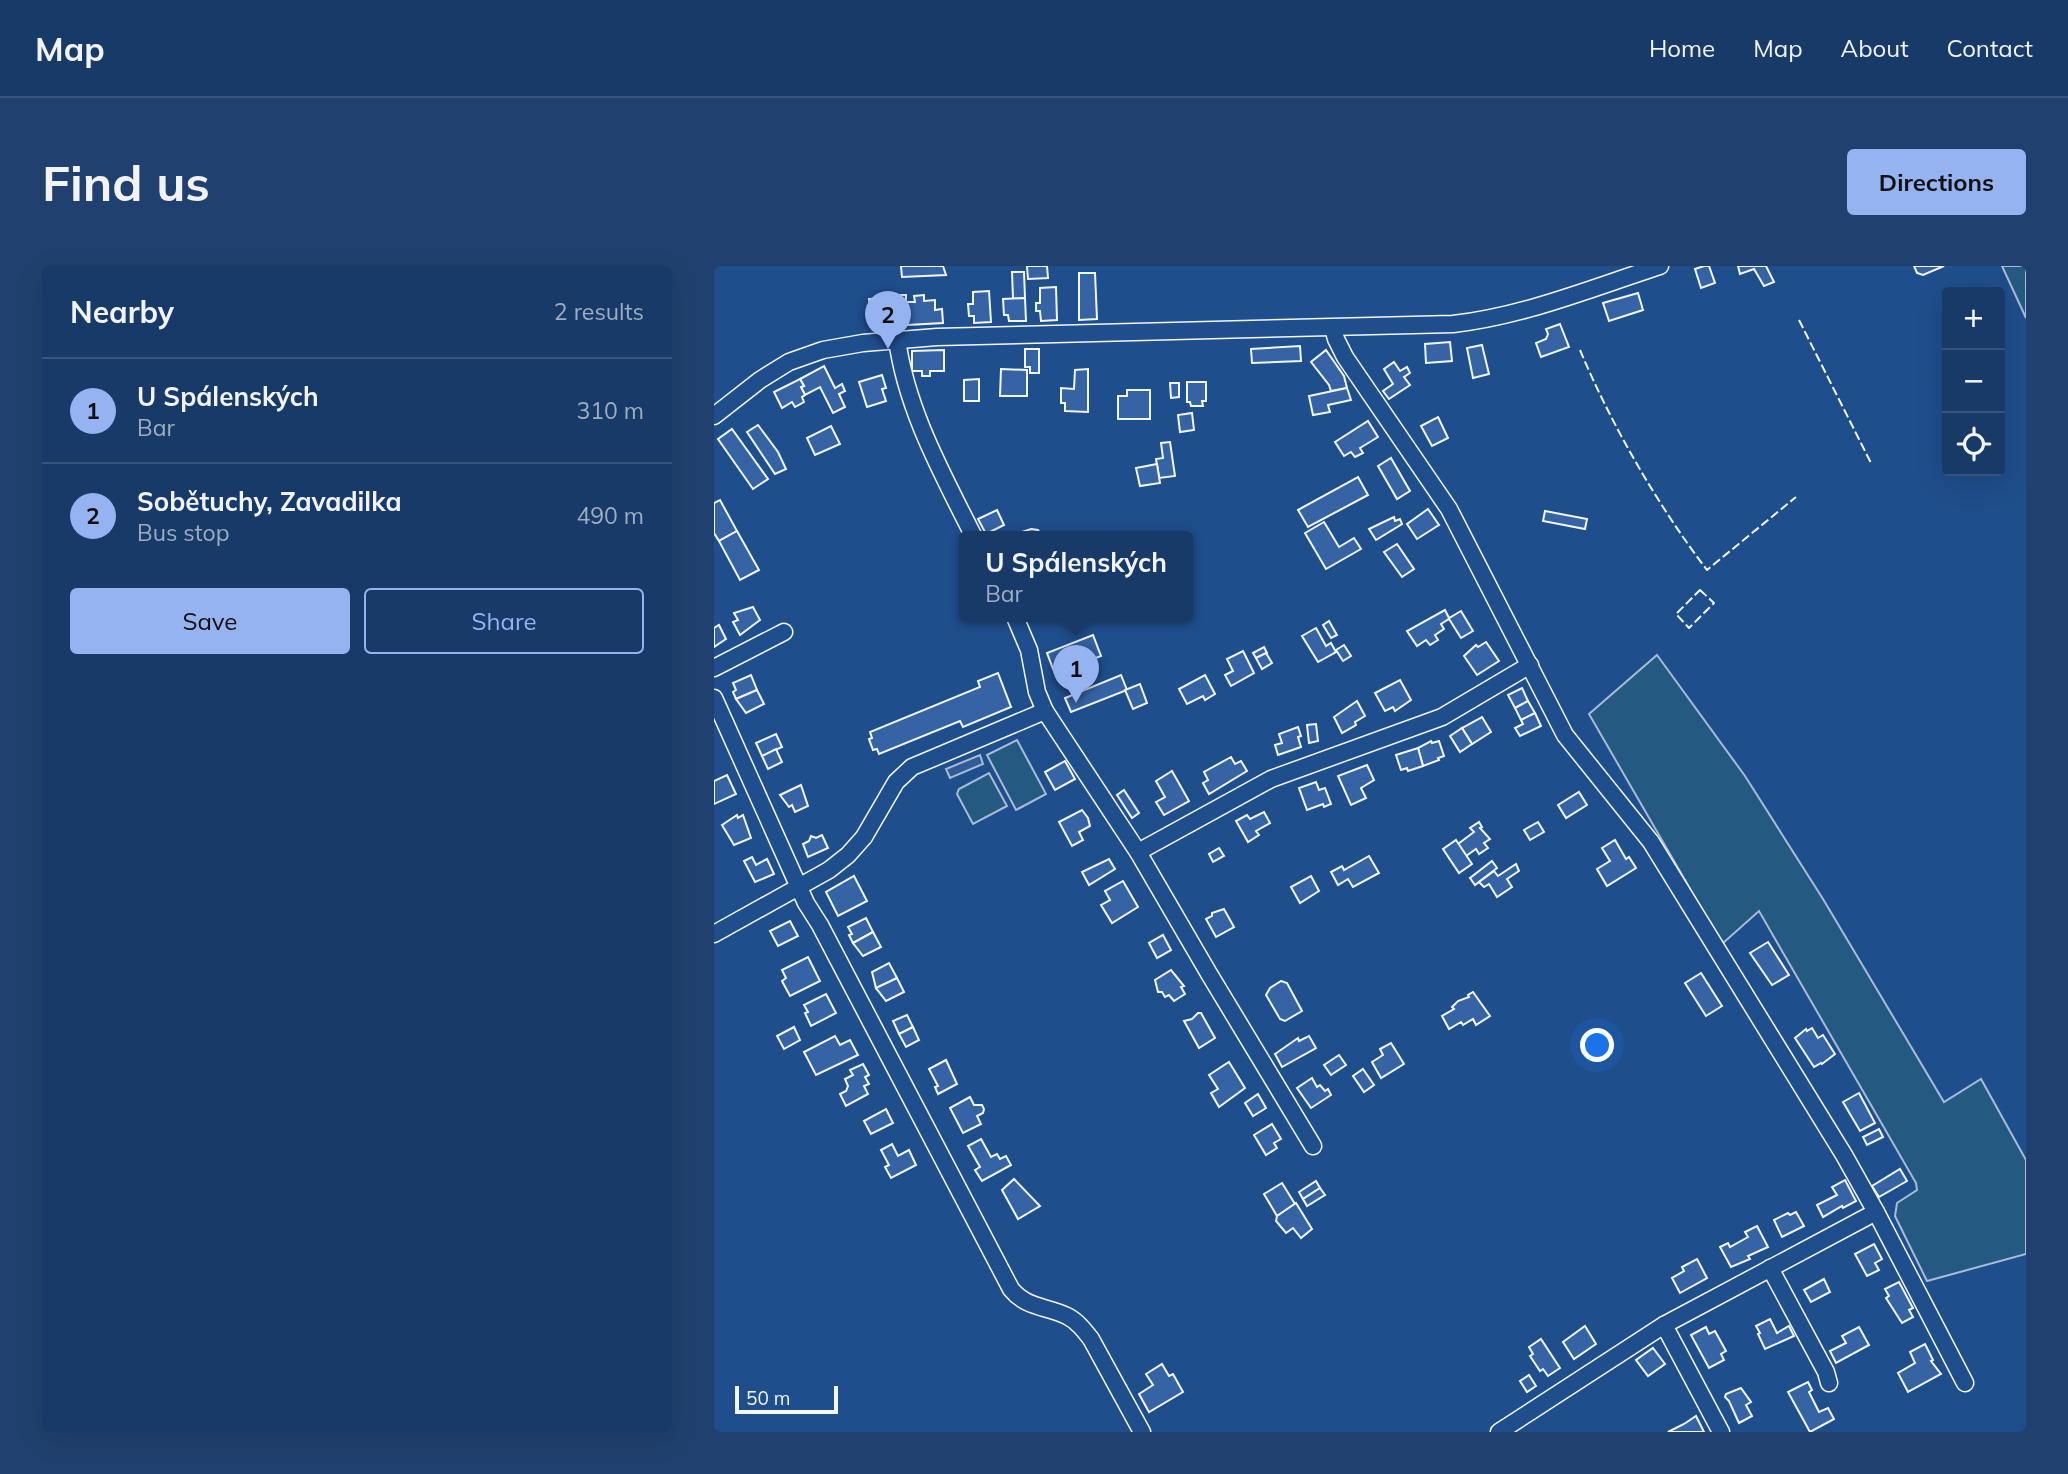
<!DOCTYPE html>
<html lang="en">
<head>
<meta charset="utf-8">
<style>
	:root { --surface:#173a69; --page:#20416f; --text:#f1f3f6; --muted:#9eadc0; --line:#36547d; --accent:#95b2f1 }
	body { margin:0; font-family:Mulish,sans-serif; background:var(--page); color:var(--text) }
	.controls { position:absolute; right:21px; top:21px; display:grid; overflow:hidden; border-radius:7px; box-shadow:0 7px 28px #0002 }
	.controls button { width:63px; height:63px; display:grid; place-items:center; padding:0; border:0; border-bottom:2px solid var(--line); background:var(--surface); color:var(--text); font:35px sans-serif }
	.scale { position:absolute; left:21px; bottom:18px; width:103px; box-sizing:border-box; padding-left:7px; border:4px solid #f2f6ff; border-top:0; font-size:19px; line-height:24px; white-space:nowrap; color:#f2f6ff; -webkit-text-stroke:5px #1f4e8c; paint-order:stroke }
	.you { position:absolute; left:884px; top:780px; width:24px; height:24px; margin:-18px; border:5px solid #fff; border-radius:50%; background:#1a73e8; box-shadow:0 0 0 10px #1a73e833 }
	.badge { display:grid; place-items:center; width:46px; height:46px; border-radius:50%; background:var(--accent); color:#111; font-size:23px; font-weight:700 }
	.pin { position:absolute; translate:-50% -58px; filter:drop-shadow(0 2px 4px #0008) }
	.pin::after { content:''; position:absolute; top:37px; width:24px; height:21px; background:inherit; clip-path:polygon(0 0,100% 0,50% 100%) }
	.popup { position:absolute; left:245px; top:265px; width:234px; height:91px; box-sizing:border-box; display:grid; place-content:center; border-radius:7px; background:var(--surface); filter:drop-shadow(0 2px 5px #0005); font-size:23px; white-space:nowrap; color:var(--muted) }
	.popup b { font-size:26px; color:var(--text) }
	.popup::after { content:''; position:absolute; left:50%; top:100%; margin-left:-14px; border:14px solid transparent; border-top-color:var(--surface) }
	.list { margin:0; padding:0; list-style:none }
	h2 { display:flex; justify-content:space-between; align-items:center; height:91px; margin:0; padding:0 28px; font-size:30px }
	h2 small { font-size:23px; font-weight:400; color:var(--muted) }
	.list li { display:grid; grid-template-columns:46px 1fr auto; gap:21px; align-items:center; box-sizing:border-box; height:105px; padding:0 28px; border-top:2px solid var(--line) }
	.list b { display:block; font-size:26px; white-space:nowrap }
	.list p { margin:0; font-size:23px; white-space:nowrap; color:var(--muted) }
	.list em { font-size:23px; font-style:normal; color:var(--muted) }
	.actions { display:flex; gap:14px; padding:21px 28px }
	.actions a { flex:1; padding:16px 0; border:2px solid var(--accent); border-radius:7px; text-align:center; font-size:24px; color:var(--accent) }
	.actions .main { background:var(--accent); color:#111 }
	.icon { flex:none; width:38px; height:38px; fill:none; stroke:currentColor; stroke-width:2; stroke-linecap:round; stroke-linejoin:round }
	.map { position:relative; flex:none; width:1312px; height:1166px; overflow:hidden; border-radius:7px }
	header { display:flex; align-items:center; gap:42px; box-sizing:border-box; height:98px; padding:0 35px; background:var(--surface); border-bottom:2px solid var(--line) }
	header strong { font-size:33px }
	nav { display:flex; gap:38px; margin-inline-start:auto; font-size:24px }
	.intro { display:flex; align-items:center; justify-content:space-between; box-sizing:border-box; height:168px; padding:0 42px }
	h1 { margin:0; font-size:49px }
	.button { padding:18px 32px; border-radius:7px; background:var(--accent); color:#111; font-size:24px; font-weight:700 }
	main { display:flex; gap:42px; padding:0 42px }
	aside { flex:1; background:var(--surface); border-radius:7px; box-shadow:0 7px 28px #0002 }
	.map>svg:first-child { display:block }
	.green { fill:#245a82; stroke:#a8bbd7; stroke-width:2 }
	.parking { fill:#305b95; stroke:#a8bbd7; stroke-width:2 }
	.building { fill:#3563a3; stroke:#f2f6ff; stroke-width:2 }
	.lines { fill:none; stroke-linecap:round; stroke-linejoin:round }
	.minor-casing { stroke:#f2f6ff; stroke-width:19 }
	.minor { stroke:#1f4e8c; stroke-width:16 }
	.fence { stroke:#f2f6ff; stroke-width:2; stroke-dasharray:9 3.5; stroke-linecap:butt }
</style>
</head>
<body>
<header>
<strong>Map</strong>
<nav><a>Home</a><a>Map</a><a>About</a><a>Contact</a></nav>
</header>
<div class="intro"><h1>Find us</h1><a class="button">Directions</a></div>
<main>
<aside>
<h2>Nearby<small>2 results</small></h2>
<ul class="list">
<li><span class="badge">1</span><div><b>U Spálenských</b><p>Bar</p></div><em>310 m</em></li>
<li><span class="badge">2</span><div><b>Sobětuchy, Zavadilka</b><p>Bus stop</p></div><em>490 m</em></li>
</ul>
<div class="actions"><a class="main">Save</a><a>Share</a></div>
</aside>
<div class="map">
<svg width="1312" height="1166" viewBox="0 0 1312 1166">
	<rect width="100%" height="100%" fill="#1f4e8c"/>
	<g class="green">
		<polygon points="1288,0 1312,0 1312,52"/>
		<polygon points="943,389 1031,510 1109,633 1230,836 1267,813 1312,894 1312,988 1213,1015 1181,950 1183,937 1203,924 1202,917 1045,645 1008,678 875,448"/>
		<polygon points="303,474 332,528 302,544 273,489"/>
		<polygon points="275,507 293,540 259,558 243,528 245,523"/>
	</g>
	<polygon class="parking" points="266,489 269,498 236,512 232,503"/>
	<g class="building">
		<polygon points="187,0 229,0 232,9 188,11"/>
		<polygon points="313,0 333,0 334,12 314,13"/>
		<polygon points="990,0 995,0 1001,17 987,22 981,3"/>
		<polygon points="1024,0 1052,0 1060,16 1050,20 1040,3 1026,8"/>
		<polygon points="1200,0 1230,0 1209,9 1203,7"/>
		<polygon points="298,6 310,6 311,32 299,33"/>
		<polygon points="365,7 381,7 383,53 365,54"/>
		<polygon points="342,21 343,54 327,55 326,45 322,45 322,37 326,37 326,22"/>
		<polygon points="275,25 277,56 260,57 260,50 255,50 254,38 259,38 259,26"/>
		<polygon points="924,27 929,44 895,55 889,37"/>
		<polygon points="181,29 192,29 192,36 201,36 200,30 210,29 210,35 221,34 221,44 228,43 229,57 157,61 153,43 156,43 155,33 177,32 177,37 181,37"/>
		<polygon points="311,32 312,55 295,55 294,49 290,49 289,33"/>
		<polygon points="846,58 855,81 827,91 822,77 832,73 834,68 832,63"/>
		<polygon points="736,76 738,95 712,97 711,78"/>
		<polygon points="768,79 775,108 759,112 753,82"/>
		<polygon points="586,80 587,95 538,97 537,83"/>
		<polygon points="311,83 325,83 325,107 316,107 316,101 311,101"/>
		<polygon points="230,84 230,105 216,105 216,110 208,110 208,105 198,105 198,85"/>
		<polygon points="612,84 630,110 633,122 617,125 615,119 597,96"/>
		<polygon points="680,96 686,105 693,101 696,107 690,111 696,119 675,133 669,125 679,118 670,103"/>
		<polygon points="110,100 121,122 128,118 131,125 125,128 131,141 119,147 106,121 91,129 87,121 90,120 86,113"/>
		<polygon points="287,103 313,104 313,130 286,130"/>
		<polygon points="374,103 374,146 351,145 351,137 347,137 347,122 360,123 361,104"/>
		<polygon points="168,109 172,122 168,123 172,135 153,141 145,116"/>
		<polygon points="86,113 90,120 87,121 91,129 88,131 90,136 81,141 78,136 68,142 60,126"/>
		<polygon points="265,113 265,135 250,135 250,114"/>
		<polygon points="473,116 492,116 492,135 488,135 489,140 477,140 476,136 473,136"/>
		<polygon points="456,117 465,117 465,131 457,132"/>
		<polygon points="633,122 637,134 614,139 616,146 599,149 595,130"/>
		<polygon points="413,124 436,124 436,153 404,153 404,130 413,130"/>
		<polygon points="478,147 480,164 466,166 464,149"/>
		<polygon points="724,151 734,172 718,180 707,160"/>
		<polygon points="654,155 664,171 646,182 649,187 641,191 637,186 630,190 621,176"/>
		<polygon points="44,159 64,186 72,203 61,208 33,166"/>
		<polygon points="117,160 126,178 101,189 93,172"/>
		<polygon points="18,163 54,213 39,223 4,173"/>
		<polygon points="456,176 461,210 445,212 442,193 449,192 447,177"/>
		<polygon points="677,192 696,225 683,233 664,200"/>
		<polygon points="443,198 446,217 426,220 422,202"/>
		<polygon points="644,211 654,229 594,261 584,244"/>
		<polygon points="6,234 23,265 5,275 0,267 0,237"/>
		<polygon points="714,243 725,259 703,273 693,258"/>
		<polygon points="283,244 290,259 272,268 264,253"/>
		<polygon points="831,245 873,253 871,263 829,255"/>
		<polygon points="680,251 681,255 686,253 688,258 662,274 655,263"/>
		<polygon points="610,256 625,281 640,272 647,283 612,303 591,267"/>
		<polygon points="317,263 324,264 328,271 295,270"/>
		<polygon points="23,265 45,304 26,314 5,275"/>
		<polygon points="683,278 700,303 688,311 670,286"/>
		<polygon points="39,341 46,354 26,369 19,356 24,354 20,347"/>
		<polygon points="731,344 735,352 747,345 759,365 747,372 735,353 727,358 730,363 721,369 724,374 716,379 712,374 703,380 693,365"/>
		<polygon points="615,355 623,369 617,372 609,359"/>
		<polygon points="5,359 12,373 0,381 0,362"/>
		<polygon points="602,362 612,380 617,377 622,386 604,396 588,370"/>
		<polygon points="379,369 387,390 341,408 333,387"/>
		<polygon points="772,376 785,395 763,409 750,390 762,379 764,381"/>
		<polygon points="630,379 637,390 629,395 622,384"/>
		<polygon points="550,381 553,387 542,392 539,387"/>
		<polygon points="529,385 540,407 517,420 511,409 519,405 513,393"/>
		<polygon points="552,387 558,397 548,403 542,392"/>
		<polygon points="284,407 297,441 249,461 246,455 165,488 163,483 159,484 155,473 158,472 156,466 266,421 264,415"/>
		<polygon points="37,409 43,424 22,433 19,426 22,424 19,417"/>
		<polygon points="407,409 413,424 357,446 351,432"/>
		<polygon points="491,409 501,428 491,434 489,430 473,438 465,423"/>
		<polygon points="686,414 697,434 681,445 679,441 671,445 661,427"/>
		<polygon points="426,418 433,437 419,443 411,424"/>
		<polygon points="808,422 814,435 801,442 794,429"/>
		<polygon points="43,424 50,438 32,447 22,433"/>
		<polygon points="643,435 651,450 641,456 642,459 628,467 620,451"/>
		<polygon points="814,435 821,447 807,454 801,442"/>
		<polygon points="821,447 827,460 806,470 801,462 809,458 807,454"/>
		<polygon points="768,451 777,466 758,478 748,462"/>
		<polygon points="602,458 604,475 595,477 593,459"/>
		<polygon points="584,461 587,470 584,471 587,481 564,489 561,479 568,477 565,468"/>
		<polygon points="748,462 758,478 746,486 736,470"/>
		<polygon points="62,468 68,481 48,490 42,477"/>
		<polygon points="717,475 718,477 725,475 730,490 724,492 725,494 709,500 704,482"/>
		<polygon points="704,482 709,500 694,505 693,502 687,504 682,489"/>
		<polygon points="62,483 68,496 54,503 48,490"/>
		<polygon points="517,491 521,498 527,495 533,505 495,528 489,517 494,514 490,506"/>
		<polygon points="351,495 361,513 341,524 331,506"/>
		<polygon points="653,499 660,514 647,522 652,532 637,539 624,510"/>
		<polygon points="458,505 475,535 450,549 442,536 451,531 442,515"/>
		<polygon points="13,509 22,528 0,538 0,515"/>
		<polygon points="602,516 605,524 611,522 617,538 610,541 609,538 593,544 585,522"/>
		<polygon points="87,519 94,540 81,546 78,539 75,541 66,529"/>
		<polygon points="410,524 425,547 418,552 403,529"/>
		<polygon points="865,526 873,539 852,552 844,539"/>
		<polygon points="368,544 374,552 376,560 365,566 369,574 358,580 345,556"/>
		<polygon points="550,546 556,557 542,565 545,569 534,576 522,555 533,549 536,553"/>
		<polygon points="23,549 24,552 29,549 37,572 20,579 8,559"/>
		<polygon points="765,556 768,561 766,562 776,573 770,577 774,582 765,588 762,583 752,590 744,578 760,566 756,562"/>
		<polygon points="824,556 830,566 816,574 810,564"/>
		<polygon points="108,569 114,582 94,591 89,578 95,575 97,570 102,572"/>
		<polygon points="742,574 758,598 745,607 729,583"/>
		<polygon points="901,574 912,593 915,591 922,602 893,620 883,603 896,595 888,582"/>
		<polygon points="505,582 510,590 499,596 495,588"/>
		<polygon points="655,590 665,607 639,621 634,613 624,619 617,606 628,600 630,604"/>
		<polygon points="38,591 42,599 53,593 60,608 41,616 30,595"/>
		<polygon points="395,593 401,603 375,619 368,606"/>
		<polygon points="778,595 783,602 761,619 756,612"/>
		<polygon points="802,598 805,605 793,613 798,621 783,631 775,618 770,621 765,616 780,605 784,610"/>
		<polygon points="140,610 153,635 124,650 112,626"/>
		<polygon points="597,610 605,625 586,637 577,621"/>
		<polygon points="409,615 424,641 398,657 387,639 396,634 391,625"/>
		<polygon points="510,643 520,661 502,671 492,653 498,650 498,647"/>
		<polygon points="152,652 159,666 139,677 135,669 138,668 134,661"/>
		<polygon points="76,655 84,670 64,680 56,665"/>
		<polygon points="159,666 167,681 149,690 139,677"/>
		<polygon points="449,669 457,684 443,692 435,677"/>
		<polygon points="1054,676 1075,709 1058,719 1036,687"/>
		<polygon points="94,691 106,715 76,730 68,715 72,712 68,704"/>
		<polygon points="175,697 183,712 162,722 158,706"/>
		<polygon points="457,704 470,720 467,721 471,728 460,735 455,729 451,731 448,726 444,726 441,714"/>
		<polygon points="987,707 1008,740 992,750 971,717"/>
		<polygon points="183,712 190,726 172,735 162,722"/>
		<polygon points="567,715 573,717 588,745 571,755 566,753 552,729 556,722"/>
		<polygon points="759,726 776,750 762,759 759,753 749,759 747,756 735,763 728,750 740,743 738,741 744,735 755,731 754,729"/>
		<polygon points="112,728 122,747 97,760 91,747 94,746 90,739"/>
		<polygon points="484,747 487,747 501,772 485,782 470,755 478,753"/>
		<polygon points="193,749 199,761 185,768 179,755"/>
		<polygon points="80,761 86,774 70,783 63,770"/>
		<polygon points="199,761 205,774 192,781 185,768"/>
		<polygon points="1098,762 1104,772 1109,769 1121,788 1108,798 1107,797 1100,801 1081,772 1092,763 1093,765"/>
		<polygon points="121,770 126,779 136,774 144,789 102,809 90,786"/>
		<polygon points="595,770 602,782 568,801 561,788 584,772 585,775"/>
		<polygon points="677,777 690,798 667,812 658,796 669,789 666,783"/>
		<polygon points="625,789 632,799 617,809 610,799"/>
		<polygon points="232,794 243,818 224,828 221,821 224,820 215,803"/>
		<polygon points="515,796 531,822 505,841 497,827 504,823 495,809"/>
		<polygon points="149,798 155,809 151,811 155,818 150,820 154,828 132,840 126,828 132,825 134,820 131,813 139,809 136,804"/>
		<polygon points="649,803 660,819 650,826 639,810"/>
		<polygon points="598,812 603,821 606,819 611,825 614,823 617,829 597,842 583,822"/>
		<polygon points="1145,827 1161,857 1146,865 1129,836"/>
		<polygon points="544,828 552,842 539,850 531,837"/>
		<polygon points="256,831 260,839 268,839 270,843 269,847 263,850 267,858 249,867 236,842"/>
		<polygon points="172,843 179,857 157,868 150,855"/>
		<polygon points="558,858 567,873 560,877 563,882 552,889 540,869"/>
		<polygon points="1165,863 1169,871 1153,879 1149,871"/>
		<polygon points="267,873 277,891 283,888 286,893 292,890 297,899 268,915 261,904 266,901 254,880"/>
		<polygon points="178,878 184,890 195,884 202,899 177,912 171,901 175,899 167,884"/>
		<polygon points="1186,903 1193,915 1165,931 1158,920"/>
		<polygon points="300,913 326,940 304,953 288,924"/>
		<polygon points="1131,914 1142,935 1129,942 1128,940 1109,951 1103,939 1123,929 1118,921"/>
		<polygon points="602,915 606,922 589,933 585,926"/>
		<polygon points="568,917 581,938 563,950 550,928"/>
		<polygon points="606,922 611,929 593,940 589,933"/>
		<polygon points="582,937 598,963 587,972 579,962 572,967 562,955 563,950"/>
		<polygon points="1082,946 1090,960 1068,971 1060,954 1074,947 1076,949"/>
		<polygon points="1043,960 1054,981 1034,990 1036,993 1017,1001 1006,981 1014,977 1016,981 1034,971 1031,966"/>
		<polygon points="1160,978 1168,993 1161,997 1165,1004 1153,1010 1141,988"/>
		<polygon points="983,993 993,1012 966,1027 958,1012 970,1005 968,1001"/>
		<polygon points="1110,1013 1116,1026 1097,1036 1090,1024"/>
		<polygon points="1185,1016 1199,1042 1195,1044 1199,1051 1188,1057 1172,1032 1175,1030 1171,1023"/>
		<polygon points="1056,1053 1063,1067 1075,1060 1080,1070 1051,1083 1044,1068 1046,1067 1042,1060"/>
		<polygon points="871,1060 882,1078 860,1093 849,1076"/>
		<polygon points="992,1061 995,1068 1001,1065 1012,1085 1007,1088 1010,1094 995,1102 977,1069"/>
		<polygon points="1145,1061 1155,1079 1122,1097 1116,1085 1132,1077 1128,1070"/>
		<polygon points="827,1073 846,1102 834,1110 829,1103 826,1105 816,1090 819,1088 815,1081"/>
		<polygon points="1211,1078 1219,1094 1217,1095 1227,1108 1194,1126 1184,1107 1201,1097 1196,1086"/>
		<polygon points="939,1082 951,1098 934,1110 922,1094"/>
		<polygon points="448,1098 455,1110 459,1108 469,1126 435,1146 425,1128 439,1119 432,1108"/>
		<polygon points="815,1109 822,1120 813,1126 806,1115"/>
		<polygon points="1094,1116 1098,1124 1095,1126 1105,1146 1114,1142 1120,1153 1096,1166 1074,1126"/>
		<polygon points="1027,1122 1037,1136 1032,1139 1038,1150 1025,1157 1015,1135 1011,1131 1012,1128"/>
		<polygon points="982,1150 990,1166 954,1166 970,1158"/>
	</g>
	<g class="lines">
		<g class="minor-casing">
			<g id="minor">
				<polyline points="619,62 622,73 631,91 735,243 851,469 937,576 1130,889 1162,946 1251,1117"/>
				<path d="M183,73c9,70 46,136 77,198"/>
				<path d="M0,150l46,-36 29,-18 34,-12 40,-7 74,-6 516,-13c71,-8 139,-36 207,-58"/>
				<polyline points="301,351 315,384 323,426 331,445"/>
				<polyline points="0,402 70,366"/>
				<path d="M0,432l92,205 14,22 191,364c15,19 35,17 56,27 10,5 17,14 24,23l51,93"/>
				<polyline points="424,586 557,513 728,451 816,399"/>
				<polyline points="0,668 115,604 134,589 150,571 182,516 198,501 331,445 424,586 494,706 599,880"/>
				<polyline points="1056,1002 1112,1106 1115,1117"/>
				<polyline points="785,1166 950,1059"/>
				<polyline points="1007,1166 950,1059 1162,946"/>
			</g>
		</g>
		<use href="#minor" class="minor"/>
		<g class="fence">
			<polyline points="1085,54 1158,199"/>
			<path d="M866,84c31,74 78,156 127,220l89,-73"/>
			<polygon points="986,324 1000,337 975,362 962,348"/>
		</g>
	</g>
</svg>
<div class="controls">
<button>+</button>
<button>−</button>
<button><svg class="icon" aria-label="locate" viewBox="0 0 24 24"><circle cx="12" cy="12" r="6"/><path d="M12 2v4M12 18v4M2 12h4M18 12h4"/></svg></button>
</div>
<div class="scale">50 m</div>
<div class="you"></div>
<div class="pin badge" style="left:362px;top:437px">1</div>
<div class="popup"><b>U Spálenských</b>Bar</div>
<div class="pin badge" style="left:174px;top:83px">2</div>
</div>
</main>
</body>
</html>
